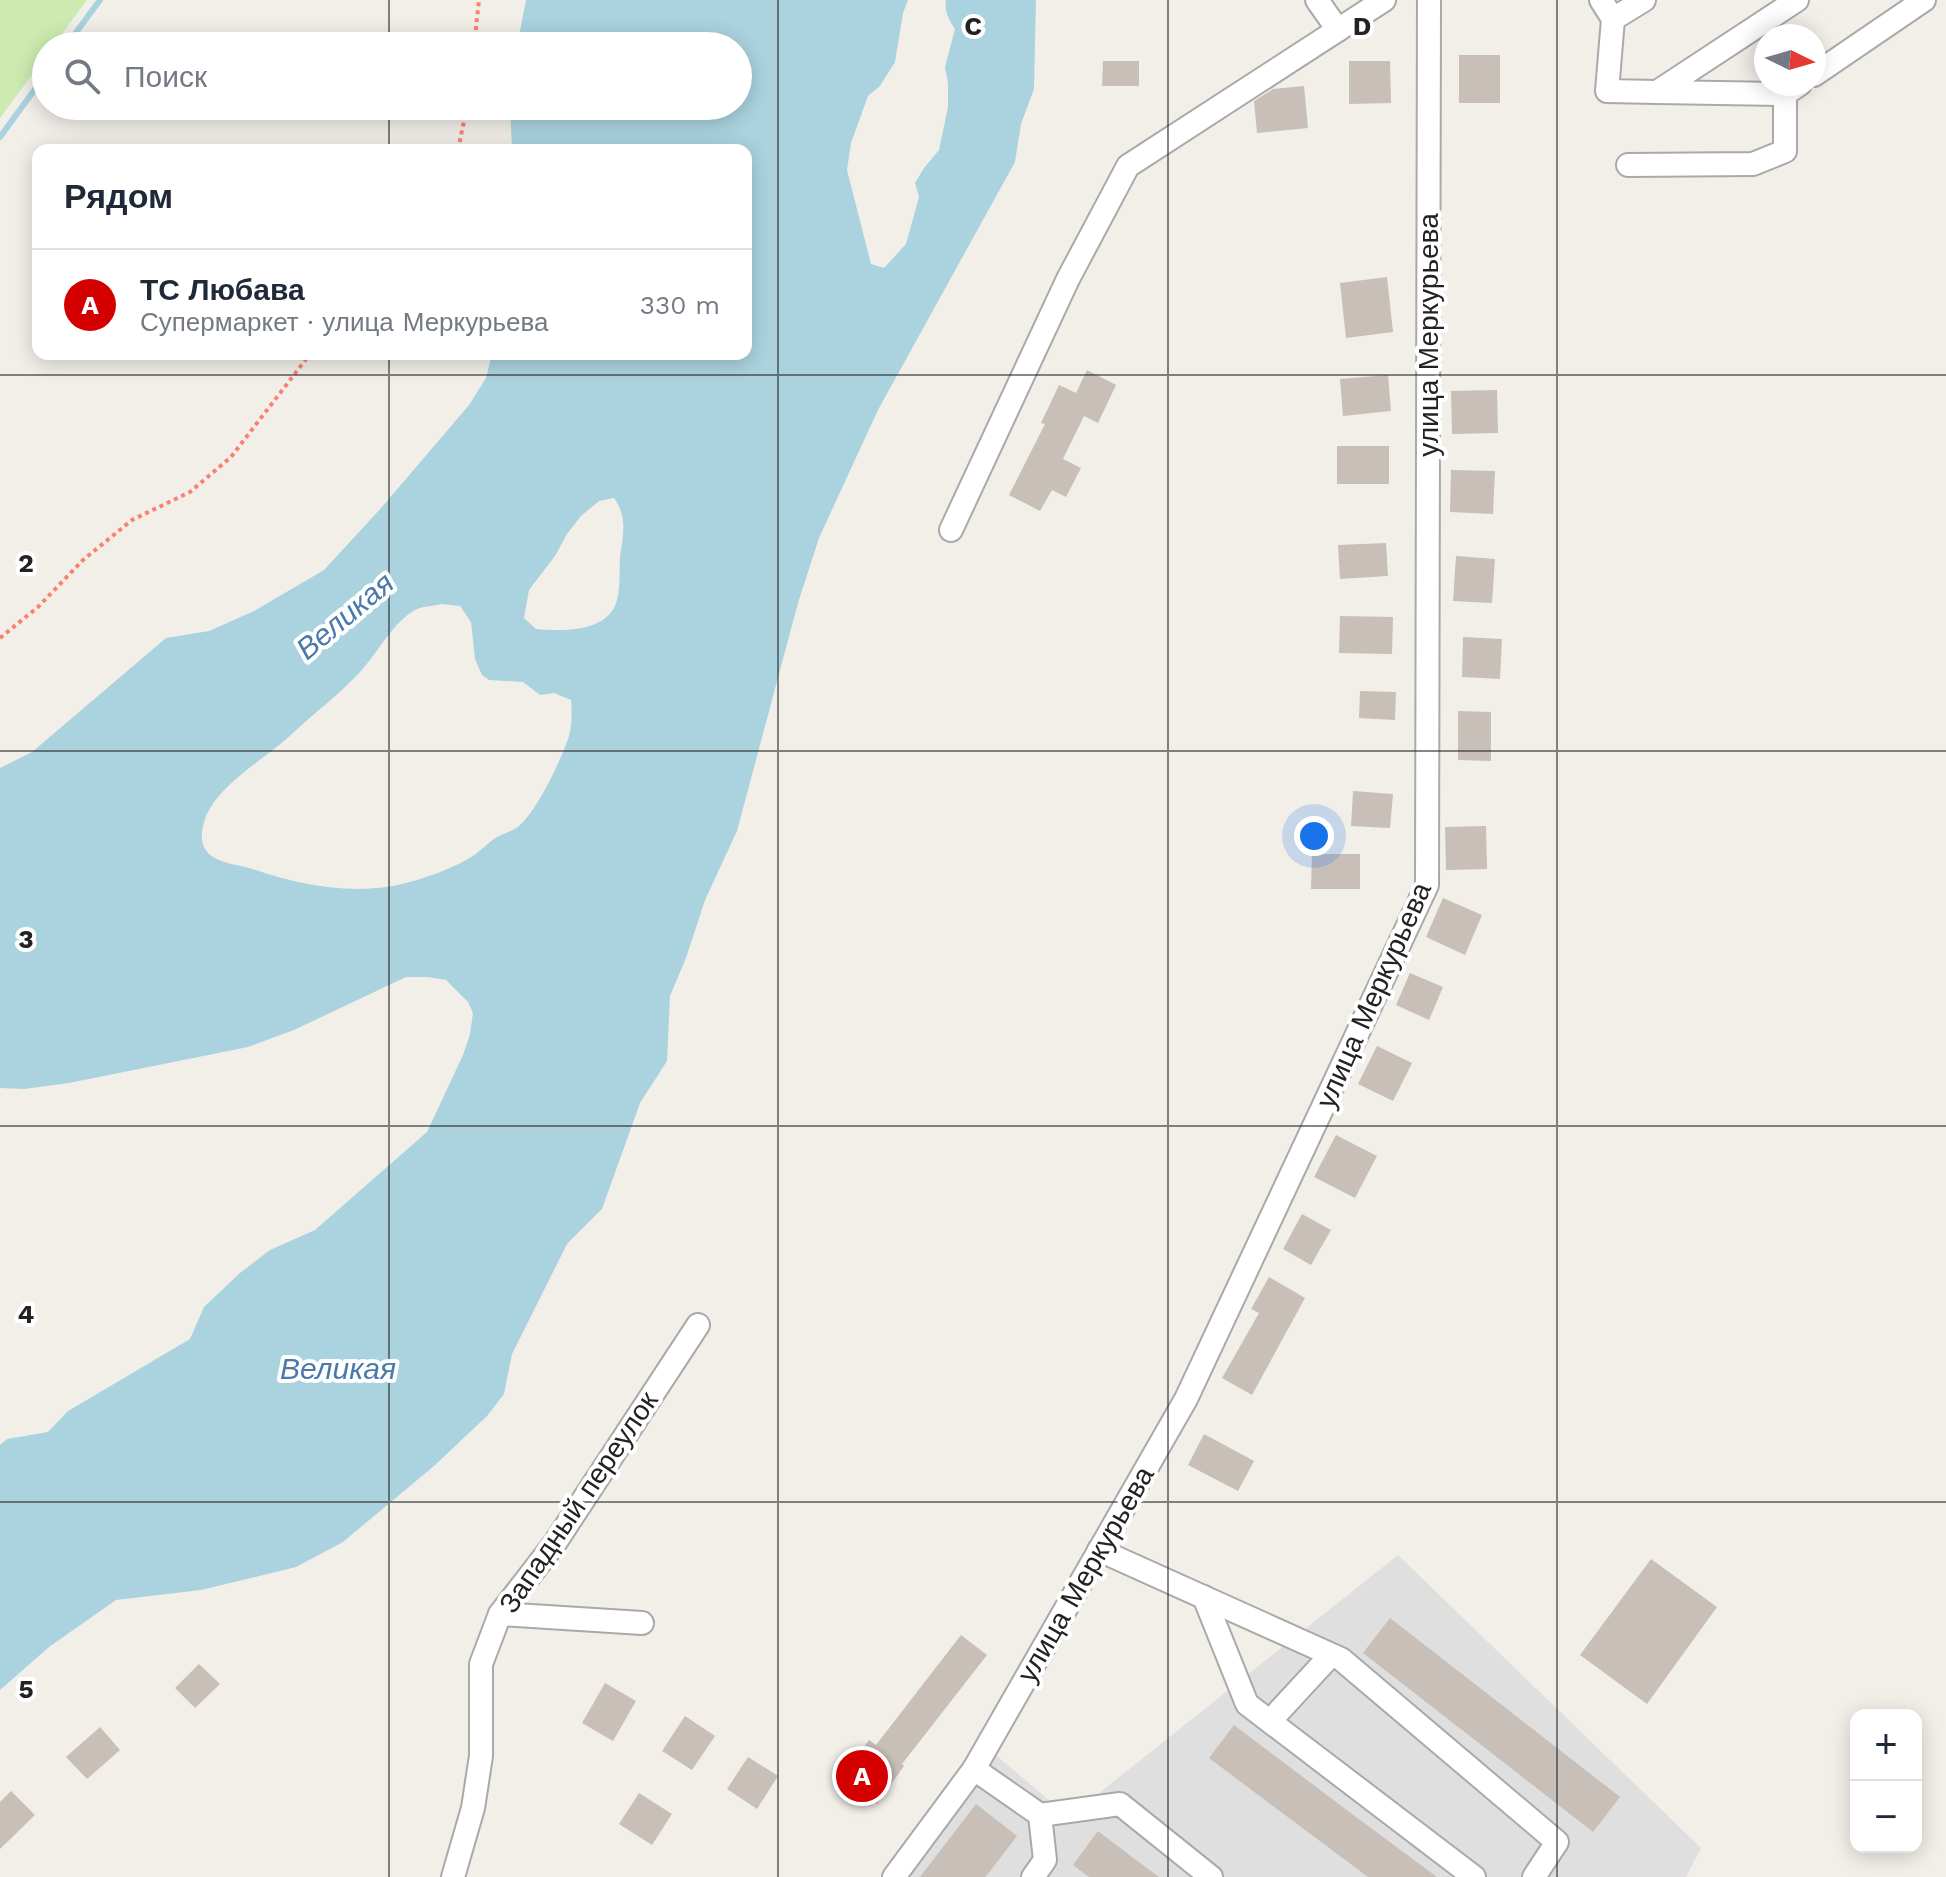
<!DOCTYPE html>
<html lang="ru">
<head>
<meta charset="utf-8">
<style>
	:root { --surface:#fff; --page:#f6f6f7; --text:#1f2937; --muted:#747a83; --line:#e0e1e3; --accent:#d40000 }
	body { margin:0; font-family:"Work Sans",sans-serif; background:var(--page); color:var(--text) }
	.controls { position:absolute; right:24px; bottom:24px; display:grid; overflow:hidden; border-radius:16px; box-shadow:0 4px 20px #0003 }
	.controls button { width:72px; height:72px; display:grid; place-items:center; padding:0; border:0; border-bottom:2px solid var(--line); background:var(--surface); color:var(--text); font:40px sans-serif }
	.compass { position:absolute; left:1754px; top:24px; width:72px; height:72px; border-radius:50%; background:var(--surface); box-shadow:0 4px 20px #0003; rotate:95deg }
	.you { position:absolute; left:1314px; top:836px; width:28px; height:28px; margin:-20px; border:6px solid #fff; border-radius:50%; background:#1a73e8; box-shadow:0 0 0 12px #1a73e833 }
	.badge { display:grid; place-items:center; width:52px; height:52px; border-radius:50%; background:var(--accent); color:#fff; font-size:26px; font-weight:700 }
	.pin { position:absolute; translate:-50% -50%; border:4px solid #fff; box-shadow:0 2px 8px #0006 }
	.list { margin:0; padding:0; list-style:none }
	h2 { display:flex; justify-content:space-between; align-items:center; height:104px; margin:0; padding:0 32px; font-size:34px }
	h2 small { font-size:26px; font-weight:400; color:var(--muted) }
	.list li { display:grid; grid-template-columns:52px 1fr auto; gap:24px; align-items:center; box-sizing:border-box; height:112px; padding:0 32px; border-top:2px solid var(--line) }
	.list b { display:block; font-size:30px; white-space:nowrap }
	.list p { margin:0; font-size:26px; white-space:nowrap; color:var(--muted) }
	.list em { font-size:26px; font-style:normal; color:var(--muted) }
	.icon { flex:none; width:44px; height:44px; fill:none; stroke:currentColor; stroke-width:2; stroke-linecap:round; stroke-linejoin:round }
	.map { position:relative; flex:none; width:1946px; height:1877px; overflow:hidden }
	.search { position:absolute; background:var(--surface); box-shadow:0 4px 20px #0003; left:32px; top:32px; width:720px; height:88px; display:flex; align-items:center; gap:20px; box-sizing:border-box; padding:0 28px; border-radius:44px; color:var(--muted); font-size:30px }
	.panel { position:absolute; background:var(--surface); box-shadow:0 4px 20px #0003; left:32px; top:144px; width:720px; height:216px; border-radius:16px }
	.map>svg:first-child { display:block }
	.residential { fill:#e0dfdf }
	.grass { fill:#cdebb0 }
	.water { fill:#aad3df; fill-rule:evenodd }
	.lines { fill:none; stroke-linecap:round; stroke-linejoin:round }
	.stream { stroke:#aad3df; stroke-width:6 }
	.building { fill:#c7bfb8 }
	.minor-casing { stroke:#a9a9a9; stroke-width:26 }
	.path { stroke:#fa8072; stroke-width:4; stroke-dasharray:4 4; stroke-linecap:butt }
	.minor { stroke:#fff; stroke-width:22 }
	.grid { fill:none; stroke:#222; stroke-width:2; stroke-opacity:0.55 }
	.labels { text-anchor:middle; stroke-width:8; stroke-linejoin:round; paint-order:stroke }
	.street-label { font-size:28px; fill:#222; stroke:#fff }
	.water-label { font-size:30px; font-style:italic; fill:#4a7aab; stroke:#fff }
	.grid-label { font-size:26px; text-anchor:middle; font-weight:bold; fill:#222; stroke:#fff; stroke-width:8; stroke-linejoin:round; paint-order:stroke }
</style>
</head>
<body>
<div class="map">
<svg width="1946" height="1877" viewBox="0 0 1946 1877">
	<rect width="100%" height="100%" fill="#f2efe9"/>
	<polygon class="residential" points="1398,1555 1701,1848 1686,1877 888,1877 986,1747 1069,1817"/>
	<polygon class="grass" points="0,0 87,0 53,46 46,46 46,56 0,118"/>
	<path class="water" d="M526,0h382l-5,13 -8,49 -15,24 -12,10 -17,47 -4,27 24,94 13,4 22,-24 13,-47 -4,-14 9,-15 15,-18 9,-43v-24l-3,-16 10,-38c-6,-9 -11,-18 -9,-29h90l-2,89 -13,35 -6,38 -137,248 -59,128 -21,65 -61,228 -32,69 -19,58 -16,38 -3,65 -27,42 -38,106 -35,35 -55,110 -8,40 -17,22 -53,50 -91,76 -47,25 -95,23 -85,10 -67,47 -49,43v-245l7,-6 41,-7 20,-21 122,-72 14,-32 36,-34 30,-23 45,-20 112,-98 36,-77 7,-21 3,-21 -5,-11 -22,-22 -19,-3h-21l-112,53 -46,17 -179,36 -45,6 -24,-1v-320l32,-16 134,-114 43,-7 45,-20 70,-41 58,-63 87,-102 17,-27 6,-24h254v-204h-234l-2,-44h228v-60h-221zM614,498c14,20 9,37 6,59 -1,15 1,35 -5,49 -13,27 -55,25 -79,23l-12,-11 5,-28 26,-34 12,-22 14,-18 18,-15zM441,604l19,2 11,16 4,37 7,16 7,5 34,2 17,13 14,-2 17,7c1,12 1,24 -2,36 -7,22 -32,75 -50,90 -6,5 -15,7 -22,11 -10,6 -18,16 -29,22 -18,10 -42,19 -62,24 -48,13 -104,3 -150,-13 -25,-8 -64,-6 -52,-48 11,-37 62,-63 89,-89 22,-21 47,-39 67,-61 18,-19 33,-51 57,-63 7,-3 17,-3 24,-5z"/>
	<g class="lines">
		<g class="stream">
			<polyline points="66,46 100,0"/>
			<polyline points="0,137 46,74"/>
		</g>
	</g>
	<g class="building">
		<rect x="1459" y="55" width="41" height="48"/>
		<polygon points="1103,61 1139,61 1139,86 1102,86"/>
		<polygon points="1349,61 1390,61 1391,103 1349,104"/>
		<polygon points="1304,86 1308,128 1257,133 1254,101 1273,89"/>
		<polygon points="1387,277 1393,332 1346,338 1340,283"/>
		<polygon points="1087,370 1116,385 1098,423 1084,416 1063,459 1081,468 1066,497 1052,490 1040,511 1009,495 1045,424 1041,423 1059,385 1076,393"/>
		<polygon points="1388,375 1391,411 1343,416 1340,379"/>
		<polygon points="1497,390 1498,433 1452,434 1451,391"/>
		<rect x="1337" y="446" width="52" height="38"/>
		<polygon points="1451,470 1495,471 1493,514 1450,512"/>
		<polygon points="1386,543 1388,576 1340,579 1338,545"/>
		<polygon points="1456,556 1495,559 1492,603 1453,601"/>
		<polygon points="1340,616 1393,617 1392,654 1339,653"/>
		<polygon points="1463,637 1502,639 1500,679 1462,677"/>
		<polygon points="1360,691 1396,692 1395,720 1359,718"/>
		<polygon points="1458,711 1491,712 1491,761 1458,760"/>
		<polygon points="1353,791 1393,794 1390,828 1351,826"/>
		<polygon points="1486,826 1487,869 1446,870 1445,827"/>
		<polygon points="1312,854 1360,854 1360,889 1311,889"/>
		<polygon points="1443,898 1482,915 1465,955 1426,937"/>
		<polygon points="1410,973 1443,987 1429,1020 1396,1005"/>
		<polygon points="1377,1046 1412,1063 1393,1101 1358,1084"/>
		<polygon points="1336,1135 1377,1156 1355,1198 1314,1177"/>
		<polygon points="1302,1214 1331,1230 1311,1265 1283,1249"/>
		<polygon points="1269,1277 1305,1298 1252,1395 1222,1378 1259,1313 1251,1309"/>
		<polygon points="1204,1434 1254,1461 1238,1491 1188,1465"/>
		<polygon points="1651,1559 1717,1607 1647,1704 1580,1655"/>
		<polygon points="1390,1618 1620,1797 1593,1832 1363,1653"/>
		<polygon points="961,1635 987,1655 902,1764 904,1766 877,1804 841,1779 869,1740 876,1745"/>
		<polygon points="199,1664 220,1684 195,1708 175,1688"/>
		<polygon points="605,1683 636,1701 613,1741 582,1723"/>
		<polygon points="685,1716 715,1736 692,1770 662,1751"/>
		<polygon points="1234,1725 1348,1811 1437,1877 1368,1877 1209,1758"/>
		<polygon points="100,1727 120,1750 87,1779 66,1757"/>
		<polygon points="748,1757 778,1776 757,1809 727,1789"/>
		<polygon points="11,1791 35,1815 0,1849 0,1802"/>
		<polygon points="639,1793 672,1814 652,1845 619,1824"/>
		<polygon points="976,1804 1017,1836 991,1870 985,1877 920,1877"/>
		<polygon points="1098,1831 1136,1860 1159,1877 1089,1877 1073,1865"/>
	</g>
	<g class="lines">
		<g class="minor-casing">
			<g id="minor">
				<polyline points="1317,0 1338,30"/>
				<polyline points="1601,0 1613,19"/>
				<polyline points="1613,19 1607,91 1657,92 1797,0"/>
				<polyline points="1613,19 1644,0"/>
				<polyline points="1814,75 1924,0"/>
				<polyline points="1657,92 1785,94 1800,84"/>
				<polyline points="1628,165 1753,164 1785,151 1785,94"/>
				<polyline points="951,530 1068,279 1128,166 1384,0"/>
				<polyline points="1099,1550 1341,1659 1557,1842 1534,1877"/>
				<polyline points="1204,1597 1247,1704 1474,1877"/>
				<polyline points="500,1614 642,1623"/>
				<polyline points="1270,1721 1331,1655"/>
				<polyline points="974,1769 1040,1815 1120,1804 1211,1877"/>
				<polyline points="453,1877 473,1808 481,1756 481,1664 500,1614 555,1543 698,1325"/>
				<polyline points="894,1877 974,1769 1186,1399 1427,885 1429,0"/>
				<polyline points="1033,1877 1045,1860 1040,1815"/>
			</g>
		</g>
		<g class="path">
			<polyline points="474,46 479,0"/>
			<polyline points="458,150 467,106"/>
			<polyline points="0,638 38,607 83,560 132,520 190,492 231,457 310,354"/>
		</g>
		<use href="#minor" class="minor"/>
	</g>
	<path class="grid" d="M389,0v46M778,0v1877M1168,0v1877M1557,0v1877M389,106v44M389,354v1523M0,375h1946M0,751h1946M0,1126h1946M0,1502h1946"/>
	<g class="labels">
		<g class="street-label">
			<text transform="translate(1428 335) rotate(-90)" y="10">улица Меркурьева</text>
			<text transform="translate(1373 995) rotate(-66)" y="10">улица Меркурьева</text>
			<text transform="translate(578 1502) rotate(-56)" y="10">Западный переулок</text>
			<text transform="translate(1085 1574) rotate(-60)" y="10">улица Меркурьева</text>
		</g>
		<g class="water-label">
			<text transform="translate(345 616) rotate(-40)" y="10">Великая</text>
			<text x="338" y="1379">Великая</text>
		</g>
	</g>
	<g class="grid-label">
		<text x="973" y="35">C</text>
		<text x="1362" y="35">D</text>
		<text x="26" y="572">2</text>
		<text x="26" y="948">3</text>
		<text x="26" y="1323">4</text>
		<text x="26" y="1698">5</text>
	</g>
</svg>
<div class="controls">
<button>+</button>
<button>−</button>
</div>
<svg class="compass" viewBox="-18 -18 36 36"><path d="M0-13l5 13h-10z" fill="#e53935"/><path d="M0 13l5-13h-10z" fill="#747a83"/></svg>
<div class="you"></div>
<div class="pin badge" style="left:862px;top:1776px">A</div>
<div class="search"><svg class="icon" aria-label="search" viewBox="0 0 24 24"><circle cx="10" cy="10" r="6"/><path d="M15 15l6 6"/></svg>Поиск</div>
<section class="panel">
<h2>Рядом<small></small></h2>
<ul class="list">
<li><span class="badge">A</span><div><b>ТС Любава</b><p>Супермаркет · улица Меркурьева</p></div><em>330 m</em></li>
</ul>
</section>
</div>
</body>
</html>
